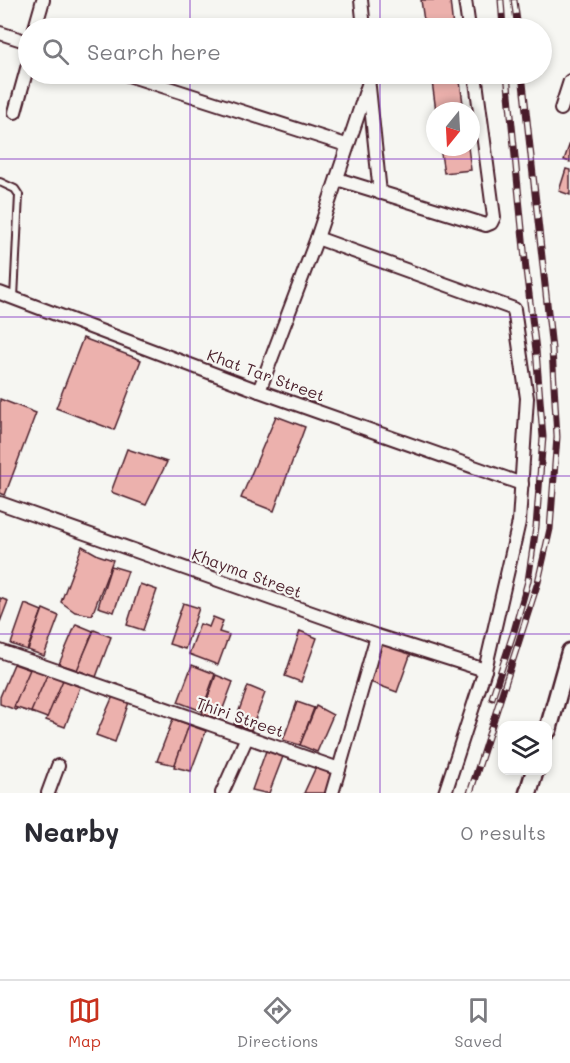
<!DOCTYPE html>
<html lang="en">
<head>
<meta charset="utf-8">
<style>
	:root { --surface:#fff; --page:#f2f2f3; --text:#2b2b33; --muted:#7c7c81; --line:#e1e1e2; --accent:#c8321e }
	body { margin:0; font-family:Mali,sans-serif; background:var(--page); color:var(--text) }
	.controls { position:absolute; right:18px; bottom:18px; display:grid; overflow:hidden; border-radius:12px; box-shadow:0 3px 9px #0003 }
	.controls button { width:54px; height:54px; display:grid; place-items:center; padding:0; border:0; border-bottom:2px solid var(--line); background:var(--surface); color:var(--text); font:30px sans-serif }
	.compass { position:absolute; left:426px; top:102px; width:54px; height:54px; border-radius:50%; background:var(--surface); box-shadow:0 3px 9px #0003; rotate:198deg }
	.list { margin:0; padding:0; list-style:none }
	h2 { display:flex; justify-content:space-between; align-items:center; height:78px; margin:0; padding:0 24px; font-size:26px }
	h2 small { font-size:20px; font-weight:400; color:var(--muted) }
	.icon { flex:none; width:33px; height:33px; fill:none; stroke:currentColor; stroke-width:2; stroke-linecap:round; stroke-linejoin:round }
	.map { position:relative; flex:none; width:570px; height:793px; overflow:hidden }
	.search { position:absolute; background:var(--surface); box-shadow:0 3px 9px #0003; left:18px; right:18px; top:18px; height:66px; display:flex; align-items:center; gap:15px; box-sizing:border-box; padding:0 21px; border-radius:33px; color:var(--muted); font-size:22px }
	.sheet { height:186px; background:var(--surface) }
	nav { display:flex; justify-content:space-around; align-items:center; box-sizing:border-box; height:84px; border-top:2px solid var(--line); background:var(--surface); font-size:16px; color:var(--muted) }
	nav a { display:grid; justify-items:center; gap:3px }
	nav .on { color:var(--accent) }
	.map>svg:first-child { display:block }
	.building { fill:#ecb1ad; stroke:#4a1f2b; stroke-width:1.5 }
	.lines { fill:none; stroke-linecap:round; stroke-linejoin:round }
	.lane-casing { stroke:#4a1f2b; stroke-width:10 }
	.street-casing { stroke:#4a1f2b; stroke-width:16 }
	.secondary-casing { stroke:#4a1f2b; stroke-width:21 }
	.lane { stroke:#f6f6f2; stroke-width:6 }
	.street { stroke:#f6f6f2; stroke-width:12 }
	.secondary { stroke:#f6f6f2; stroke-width:16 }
	.rail-casing { stroke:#4a1f2b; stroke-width:7 }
	.rail { stroke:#f6f6f2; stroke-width:4.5; stroke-dasharray:14; stroke-linecap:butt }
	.grid { fill:none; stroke:#7b2cbf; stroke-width:1.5; stroke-opacity:0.55 }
	.labels { text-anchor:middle; stroke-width:4.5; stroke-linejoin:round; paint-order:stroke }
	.street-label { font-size:16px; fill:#4a1f2b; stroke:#f6f6f2 }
</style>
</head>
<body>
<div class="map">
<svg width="570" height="793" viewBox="0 0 570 793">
	<rect width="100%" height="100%" fill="#f6f6f2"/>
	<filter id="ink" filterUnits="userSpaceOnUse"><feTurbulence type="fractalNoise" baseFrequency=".0167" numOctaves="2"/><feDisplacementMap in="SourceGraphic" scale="12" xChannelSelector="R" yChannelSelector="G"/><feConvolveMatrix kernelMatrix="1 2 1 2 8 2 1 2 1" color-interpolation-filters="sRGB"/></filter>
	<g filter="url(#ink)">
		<g class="building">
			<polygon points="421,0 450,0 453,28 425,28"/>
			<polygon points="431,74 459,74 464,111 436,111"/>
			<polygon points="570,143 570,162 564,160"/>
			<polygon points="440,147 468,147 471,170 444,173"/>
			<polygon points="566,169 570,170 570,195 559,191"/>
			<polygon points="83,338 141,360 114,430 56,408"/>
			<polygon points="0,399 36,413 5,495 0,493"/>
			<polygon points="276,416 305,427 274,511 241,498"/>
			<polygon points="127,449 167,462 146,505 111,492"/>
			<polygon points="82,546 98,555 113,560 92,615 75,612 61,602"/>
			<polygon points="111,566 128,571 114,612 98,607"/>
			<polygon points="140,584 157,590 143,630 127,625"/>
			<polygon points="0,598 8,601 0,622"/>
			<polygon points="183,603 199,608 185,649 169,644"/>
			<polygon points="25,604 42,611 27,650 11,644"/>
			<polygon points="43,609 59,616 44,656 28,650"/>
			<polygon points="213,617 223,621 219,632 229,635 218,665 189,654 200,624 209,627"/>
			<polygon points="76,624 93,631 78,670 59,664"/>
			<polygon points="94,630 111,637 96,677 77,670"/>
			<polygon points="300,631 317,638 301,682 285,676"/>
			<polygon points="382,644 411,653 397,692 370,682"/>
			<polygon points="14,664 31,670 16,710 0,704 0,697"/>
			<polygon points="192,665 215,674 202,711 178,702"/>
			<polygon points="31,667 48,674 33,713 14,707"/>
			<polygon points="48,673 65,679 50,719 31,712"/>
			<polygon points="216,675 233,682 219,719 202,714"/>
			<polygon points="63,680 80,687 65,727 46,720"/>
			<polygon points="248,686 265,693 251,730 234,724"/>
			<polygon points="113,696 129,702 115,742 96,735"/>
			<polygon points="297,702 314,708 300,745 283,740"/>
			<polygon points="316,706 333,715 317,752 300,745"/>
			<polygon points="173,719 190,725 175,765 157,761"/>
			<polygon points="189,725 206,731 191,771 174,767"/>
			<polygon points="267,748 284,754 269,793 265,793 252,790"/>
			<polygon points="316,767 335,774 328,793 304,793"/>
		</g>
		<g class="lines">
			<g class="lane-casing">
				<polyline id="lane" points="0,182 15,189 19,195 14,298"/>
			</g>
			<g class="street-casing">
				<g id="street">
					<polyline points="361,0 364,28"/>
					<polyline points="465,0 469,28"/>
					<polyline points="35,28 43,0"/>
					<polyline points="0,33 28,42"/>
					<polyline points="125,74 346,145"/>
					<polyline points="369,87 380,193"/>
					<polyline points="561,109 570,81"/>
					<polyline points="15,112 28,65"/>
					<polyline points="337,179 486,225 491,223 494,217 475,74"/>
					<polyline points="317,238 514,309 527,398 519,522 485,670 445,793"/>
					<polyline points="0,293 259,391 522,484"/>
					<polyline points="259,391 317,238 369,82"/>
					<polyline points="0,503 377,636 485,670"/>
					<polyline points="0,651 339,769 377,636"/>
					<polyline points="48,793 58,766"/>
					<polyline points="222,793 247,737"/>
					<polyline points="332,793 339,769"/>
				</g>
			</g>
			<g class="secondary-casing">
				<g id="secondary">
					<polyline points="548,730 570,652"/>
					<polyline points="528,793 535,770"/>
				</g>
			</g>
			<use href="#lane" class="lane"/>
			<use href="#street" class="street"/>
			<use href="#secondary" class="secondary"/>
			<g class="rail-casing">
				<g id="rail">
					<polyline points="501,0 503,28"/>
					<polyline points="514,0 518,28"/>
					<polyline points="492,698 514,631 528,581 536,527 543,437 536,350 526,270 507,74"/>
					<polyline points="470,793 538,582 550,529 557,437 552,349 522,74"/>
				</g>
			</g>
			<use href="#rail" class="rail"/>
		</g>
	</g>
	<path class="grid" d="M190,0v28M380,0v28M190,74v719M380,74v719M0,159h570M0,317h570M0,476h570M0,634h570"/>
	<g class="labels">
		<g class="street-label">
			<text transform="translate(266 375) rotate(20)" y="6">Khat Tar Street</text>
			<text transform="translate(247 573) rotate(20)" y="6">Khayma Street</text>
			<text transform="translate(240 717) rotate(19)" y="6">Thiri Street</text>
		</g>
	</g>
</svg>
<div class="controls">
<button><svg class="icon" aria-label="layers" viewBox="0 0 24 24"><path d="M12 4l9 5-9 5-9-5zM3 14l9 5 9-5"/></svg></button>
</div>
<svg class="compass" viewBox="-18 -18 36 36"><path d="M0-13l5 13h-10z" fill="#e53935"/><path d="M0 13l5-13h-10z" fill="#7c7c81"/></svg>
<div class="search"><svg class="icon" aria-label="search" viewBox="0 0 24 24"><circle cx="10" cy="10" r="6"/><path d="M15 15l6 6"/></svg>Search here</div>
</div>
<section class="sheet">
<h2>Nearby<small>0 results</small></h2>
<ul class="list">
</ul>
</section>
<nav>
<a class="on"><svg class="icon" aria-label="map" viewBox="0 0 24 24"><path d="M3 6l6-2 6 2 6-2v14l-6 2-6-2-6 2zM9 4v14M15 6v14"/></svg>Map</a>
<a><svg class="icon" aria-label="directions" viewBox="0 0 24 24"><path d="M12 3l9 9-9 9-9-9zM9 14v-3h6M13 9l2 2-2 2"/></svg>Directions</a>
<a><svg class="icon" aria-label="saved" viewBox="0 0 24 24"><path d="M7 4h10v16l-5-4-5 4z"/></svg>Saved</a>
</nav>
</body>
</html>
